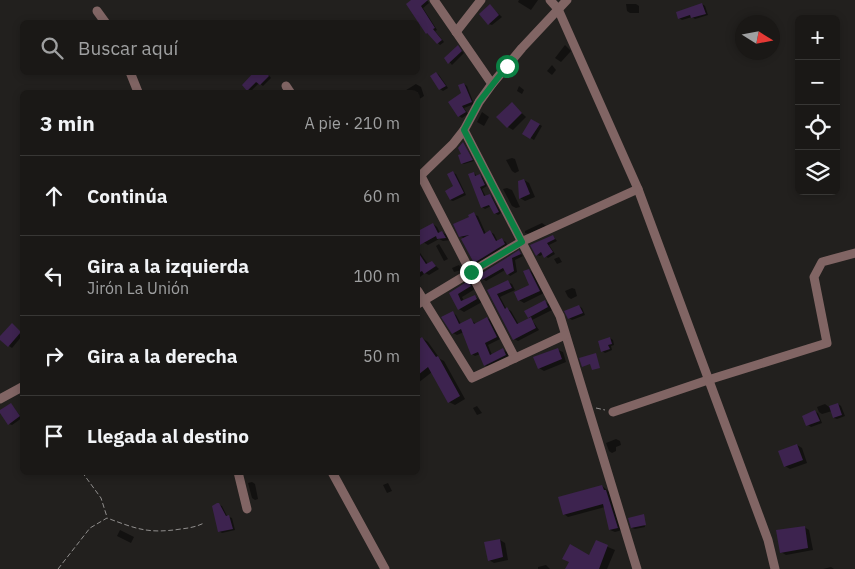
<!DOCTYPE html>
<html lang="es">
<head>
<meta charset="utf-8">
<style>
	:root { --surface:#1a1816; --page:#23211f; --text:#f1f3f6; --muted:#9fa0a1; --line:#383735 }
	body { margin:0; font-family:"IBM Plex Sans",sans-serif; background:var(--page); color:var(--text) }
	.controls { position:absolute; right:15px; top:15px; display:grid; overflow:hidden; border-radius:8px; box-shadow:0 2px 8px #0003 }
	.controls button { width:45px; height:45px; display:grid; place-items:center; padding:0; border:0; border-bottom:1px solid var(--line); background:var(--surface); color:var(--text); font:25px sans-serif }
	.compass { position:absolute; left:735px; top:15px; width:45px; height:45px; border-radius:50%; background:var(--surface); box-shadow:0 2px 8px #0003; rotate:101deg }
	.stop { position:absolute; width:15px; height:15px; margin:-11px; border:4px solid #0b8043; border-radius:50%; background:#fff }
	.stop.end { background:#0b8043; border-color:#fff; box-shadow:0 1px 5px #0008 }
	.list { margin:0; padding:0; list-style:none }
	h2 { display:flex; justify-content:space-between; align-items:center; height:65px; margin:0; padding:0 20px; font-size:21px }
	h2 small { font-size:16px; font-weight:400; color:var(--muted) }
	.list li { display:grid; grid-template-columns:32px 1fr auto; gap:15px; align-items:center; box-sizing:border-box; height:80px; padding:0 20px; border-top:1px solid var(--line) }
	.list b { display:block; font-size:19px; white-space:nowrap }
	.list p { margin:0; font-size:16px; white-space:nowrap; color:var(--muted) }
	.list em { font-size:16px; font-style:normal; color:var(--muted) }
	.icon { flex:none; width:28px; height:28px; fill:none; stroke:currentColor; stroke-width:2; stroke-linecap:round; stroke-linejoin:round }
	.map { position:relative; flex:none; width:855px; height:569px; overflow:hidden }
	.search { position:absolute; background:var(--surface); box-shadow:0 2px 8px #0003; left:20px; top:20px; width:400px; height:55px; display:flex; align-items:center; gap:12px; box-sizing:border-box; padding:0 18px; border-radius:8px; color:var(--muted); font-size:19px }
	.panel { position:absolute; background:var(--surface); box-shadow:0 2px 8px #0003; left:20px; top:90px; width:400px; height:385px; border-radius:8px }
	.map>svg:first-child { display:block }
	.shadow { fill:#0007 }
	.building { fill:#3d234f }
	.lines { fill:none; stroke-linecap:round; stroke-linejoin:round }
	.path { stroke:#918f8e; stroke-width:1; stroke-dasharray:5 2.5; stroke-linecap:butt }
	.minor { stroke:#816564; stroke-width:9 }
	.route { stroke:#0b8043; stroke-width:6 }
</style>
</head>
<body>
<div class="map">
<svg width="855" height="569" viewBox="0 0 855 569">
	<rect width="100%" height="100%" fill="#22201e"/>
	<g class="shadow">
		<polygon points="412,0 427,0 429,3 423,8 437,30 435,31 444,42 440,45 427,33 407,4"/>
		<polygon points="519,0 538,0 531,10 518,2"/>
		<polygon points="626,4 636,4 639,6 639,13 630,13 627,11"/>
		<polygon points="702,4 705,6 708,15 695,19 692,17 682,20 679,18"/>
		<polygon points="490,6 502,17 492,25 489,24"/>
		<polygon points="565,45 571,51 561,62 555,58"/>
		<polygon points="458,47 464,53 452,65 446,58"/>
		<polygon points="552,65 556,70 552,75 547,71"/>
		<polygon points="266,72 271,78 263,86 259,83 251,91 248,90"/>
		<polygon points="436,73 439,75 448,88 443,91 440,89"/>
		<polygon points="416,84 421,87 424,96 418,100 418,92 403,92"/>
		<polygon points="464,84 467,86 474,104 464,108 468,114 462,118 459,116"/>
		<polygon points="519,86 524,90 522,94 517,91"/>
		<polygon points="512,104 526,117 513,130 508,127"/>
		<polygon points="482,112 489,117 484,126 477,122"/>
		<polygon points="532,120 542,126 534,140 524,134"/>
		<polygon points="463,143 474,161 464,164 462,163"/>
		<polygon points="512,158 515,159 519,171 515,173 512,171 506,160"/>
		<polygon points="453,173 456,174 466,195 453,201 450,200 455,187"/>
		<polygon points="474,173 477,176 480,175 482,177 487,186 482,189 486,197 490,195 492,197 501,213 498,215 495,213 491,206 485,209 482,207"/>
		<polygon points="524,180 529,183 535,197 525,201 520,198"/>
		<polygon points="507,188 512,190 520,207 516,208 512,206 503,189"/>
		<polygon points="473,214 478,216 486,234 490,232 494,234 498,242 502,240 506,242 508,247 479,265 475,262 465,239 460,236"/>
		<polygon points="542,223 546,226 529,234 525,233 525,231"/>
		<polygon points="433,224 437,227 440,233 442,232 447,235 450,240 443,241 439,239 428,245 423,242 418,232"/>
		<polygon points="553,236 557,241 549,245 555,254 548,258 543,254 540,256 537,255"/>
		<polygon points="439,244 448,259 444,261 436,246"/>
		<polygon points="418,250 428,264 432,262 439,269 429,275 425,273 420,277 418,276"/>
		<polygon points="519,252 523,256 515,260 517,272 510,276 505,270 486,281 483,279"/>
		<polygon points="559,257 562,262 557,264 554,259"/>
		<polygon points="459,265 462,270 454,272 452,268"/>
		<polygon points="529,270 533,273 544,293 524,303 519,300 531,286"/>
		<polygon points="508,282 512,284 515,290 500,297 506,308 511,311 519,325 532,318 528,317 545,302 549,304 552,310 532,320 539,330 518,341 514,339 488,290"/>
		<polygon points="468,283 473,285 475,289 462,297 464,301 475,296 482,302 464,312 459,309 450,293"/>
		<polygon points="572,288 575,289 577,296 571,299 568,297 565,291"/>
		<polygon points="579,306 582,308 585,315 572,320 569,318"/>
		<polygon points="453,313 456,315 461,324 471,320 476,324 487,318 490,320 500,339 488,345 492,355 503,350 507,352 509,357 488,367 485,365 480,354 475,356 472,354 464,332 457,335 453,333"/>
		<polygon points="15,327 22,333 22,336 12,348 9,346"/>
		<polygon points="422,338 428,342 440,359 444,361 465,399 455,405 449,402 432,372 418,383 418,342"/>
		<polygon points="610,338 613,340 614,345 611,346 612,350 605,353 602,351"/>
		<polygon points="558,350 563,352 566,362 544,371 539,368"/>
		<polygon points="11,404 22,418 12,425 9,424"/>
		<polygon points="825,404 829,407 838,404 841,406 845,416 837,419 834,418 832,411 822,414 819,412 817,407"/>
		<polygon points="477,406 482,413 477,415 473,408"/>
		<polygon points="815,412 818,413 822,423 811,427 808,425 804,416"/>
		<polygon points="616,439 620,441 621,445 616,447 616,451 612,453 609,451 606,443"/>
		<polygon points="797,445 802,448 807,463 790,469 785,466"/>
		<polygon points="252,482 255,484 258,499 255,500 252,498 248,483"/>
		<polygon points="388,483 392,491 387,493 383,485"/>
		<polygon points="602,486 611,493 622,530 615,532 610,530 605,507 568,517 564,514"/>
		<polygon points="219,505 222,506 227,516 232,518 235,530 222,533 219,531"/>
		<polygon points="643,516 645,527 635,529 632,528"/>
		<polygon points="804,527 809,530 813,550 786,555 781,552"/>
		<polygon points="120,530 134,537 131,543 117,536"/>
		<polygon points="500,540 505,543 508,560 494,563 489,560"/>
		<polygon points="596,542 615,550 607,569 566,569 590,557"/>
		<polygon points="546,565 550,569 538,569 538,567"/>
		<polygon points="831,567 834,569 823,569"/>
	</g>
	<g class="building">
		<polygon points="411,0 428,0 421,6 435,28 433,29 442,40 437,44 427,33 426,34 406,4"/>
		<polygon points="702,3 706,14 691,18 690,15 678,19 676,12"/>
		<polygon points="490,4 499,15 488,25 479,14"/>
		<polygon points="458,45 462,51 448,64 444,58"/>
		<polygon points="254,72 266,72 269,76 260,85 256,82 247,91 242,85"/>
		<polygon points="436,72 446,86 439,90 430,76"/>
		<polygon points="464,83 472,102 462,106 466,112 458,117 448,102 461,93 458,85"/>
		<polygon points="512,102 522,113 507,128 496,117"/>
		<polygon points="531,119 540,124 530,139 522,134"/>
		<polygon points="463,142 473,160 461,164 458,155 461,154 458,148"/>
		<polygon points="453,171 464,193 450,200 445,191 453,186 447,174"/>
		<polygon points="474,172 475,176 480,174 485,185 480,187 484,196 490,194 499,212 494,214 489,205 481,208 468,174"/>
		<polygon points="524,179 530,194 519,199 518,181"/>
		<polygon points="474,212 484,234 490,230 496,241 502,238 505,244 474,263 461,239 469,235 459,237 453,224 469,217 468,215"/>
		<polygon points="433,223 438,233 442,231 446,238 437,239 436,236 418,246 418,231"/>
		<polygon points="553,235 555,239 547,243 553,252 544,258 541,252 536,256 530,245"/>
		<polygon points="519,250 521,254 512,258 514,271 507,275 503,268 482,280 479,275"/>
		<polygon points="418,252 426,264 432,261 436,266 424,274 422,271 418,273"/>
		<polygon points="529,269 540,291 518,301 514,292 529,285 523,271"/>
		<polygon points="508,280 512,288 497,294 505,309 507,307 517,324 531,317 536,328 513,340 487,290"/>
		<polygon points="468,281 471,286 458,294 461,301 475,295 477,299 458,310 449,293"/>
		<polygon points="545,300 548,307 528,318 524,311"/>
		<polygon points="579,305 583,313 568,319 564,311"/>
		<polygon points="453,311 460,326 459,324 471,318 474,324 487,317 497,337 485,343 490,355 503,348 506,355 484,366 478,352 471,355 461,329 452,334 441,317"/>
		<polygon points="12,323 21,332 8,347 0,340 0,336"/>
		<polygon points="422,337 436,357 438,356 460,396 448,403 428,367 418,375 418,340"/>
		<polygon points="610,337 612,344 608,345 610,349 601,352 598,341"/>
		<polygon points="558,348 562,359 538,369 533,357"/>
		<polygon points="596,353 600,368 592,370 590,364 582,367 579,358"/>
		<polygon points="11,403 20,416 8,425 0,413 0,410"/>
		<polygon points="838,403 842,415 833,418 829,406"/>
		<polygon points="815,410 820,421 806,426 802,416"/>
		<polygon points="797,444 803,460 784,467 778,451"/>
		<polygon points="602,485 604,490 606,490 618,528 609,530 603,504 563,515 558,497"/>
		<polygon points="217,503 219,503 226,516 229,515 233,529 218,532 212,506"/>
		<polygon points="644,514 646,525 631,528 628,518"/>
		<polygon points="805,526 808,548 780,553 776,530"/>
		<polygon points="500,539 503,557 488,561 484,542"/>
		<polygon points="596,540 608,545 599,569 565,569 569,562 562,559 570,544 589,555"/>
	</g>
	<g class="lines">
		<g class="path">
			<polyline points="596,408 605,410"/>
			<polyline points="82,472 101,498 107,517"/>
			<path d="M58,569l32,-41 17,-10c30,11 41,16 74,11 8,-1 15,-2 23,-6"/>
		</g>
		<g class="minor">
			<polyline points="434,0 492,84"/>
			<polyline points="550,0 558,9 638,189 768,540 775,569"/>
			<polyline points="97,11 105,22"/>
			<polyline points="456,32 481,0"/>
			<polyline points="130,72 138,92"/>
			<polyline points="286,86 290,92"/>
			<polyline points="464,130 560,316 637,569"/>
			<polyline points="421,176 515,358"/>
			<polyline points="418,178 453,144 464,130 479,102 492,84 522,48 567,0"/>
			<polyline points="418,291 472,378 565,335"/>
			<polyline points="418,304 521,242 638,189"/>
			<polyline points="0,399 22,387"/>
			<polyline points="613,412 708,380 827,343 814,277 822,262 855,253"/>
			<polyline points="238,472 247,509"/>
			<polyline points="332,472 385,569"/>
		</g>
	</g>
	<g class="lines">
		<polyline class="route" points="471,272 522,242 464,130 479,102 507,66"/>
	</g>
</svg>
<div class="controls">
<button>+</button>
<button>−</button>
<button><svg class="icon" aria-label="locate" viewBox="0 0 24 24"><circle cx="12" cy="12" r="6"/><path d="M12 2v4M12 18v4M2 12h4M18 12h4"/></svg></button>
<button><svg class="icon" aria-label="layers" viewBox="0 0 24 24"><path d="M12 4l9 5-9 5-9-5zM3 14l9 5 9-5"/></svg></button>
</div>
<svg class="compass" viewBox="-18 -18 36 36"><path d="M0-13l5 13h-10z" fill="#e53935"/><path d="M0 13l5-13h-10z" fill="#9fa0a1"/></svg>
<div class="stop" style="left:507px;top:66px"></div>
<div class="stop end" style="left:471px;top:272px"></div>
<div class="search"><svg class="icon" aria-label="search" viewBox="0 0 24 24"><circle cx="10" cy="10" r="6"/><path d="M15 15l6 6"/></svg>Buscar aquí</div>
<section class="panel">
<h2>3 min<small>A pie · 210 m</small></h2>
<ul class="list">
<li><svg class="icon" aria-label="ahead" viewBox="0 0 24 24"><path d="M12 20V5M6 11l6-6 6 6"/></svg><div><b>Continúa</b></div><em>60 m</em></li>
<li><svg class="icon" aria-label="left" viewBox="0 0 24 24"><path d="M17 20v-9H6M10 6l-5 5 5 5"/></svg><div><b>Gira a la izquierda</b><p>Jirón La Unión</p></div><em>100 m</em></li>
<li><svg class="icon" aria-label="right" viewBox="0 0 24 24"><path d="M7 20v-9h11M14 6l5 5-5 5"/></svg><div><b>Gira a la derecha</b></div><em>50 m</em></li>
<li><svg class="icon" aria-label="arrive" viewBox="0 0 24 24"><path d="M6 21V4h12l-3 4 3 4H6"/></svg><div><b>Llegada al destino</b></div></li>
</ul>
</section>
</div>
</body>
</html>
